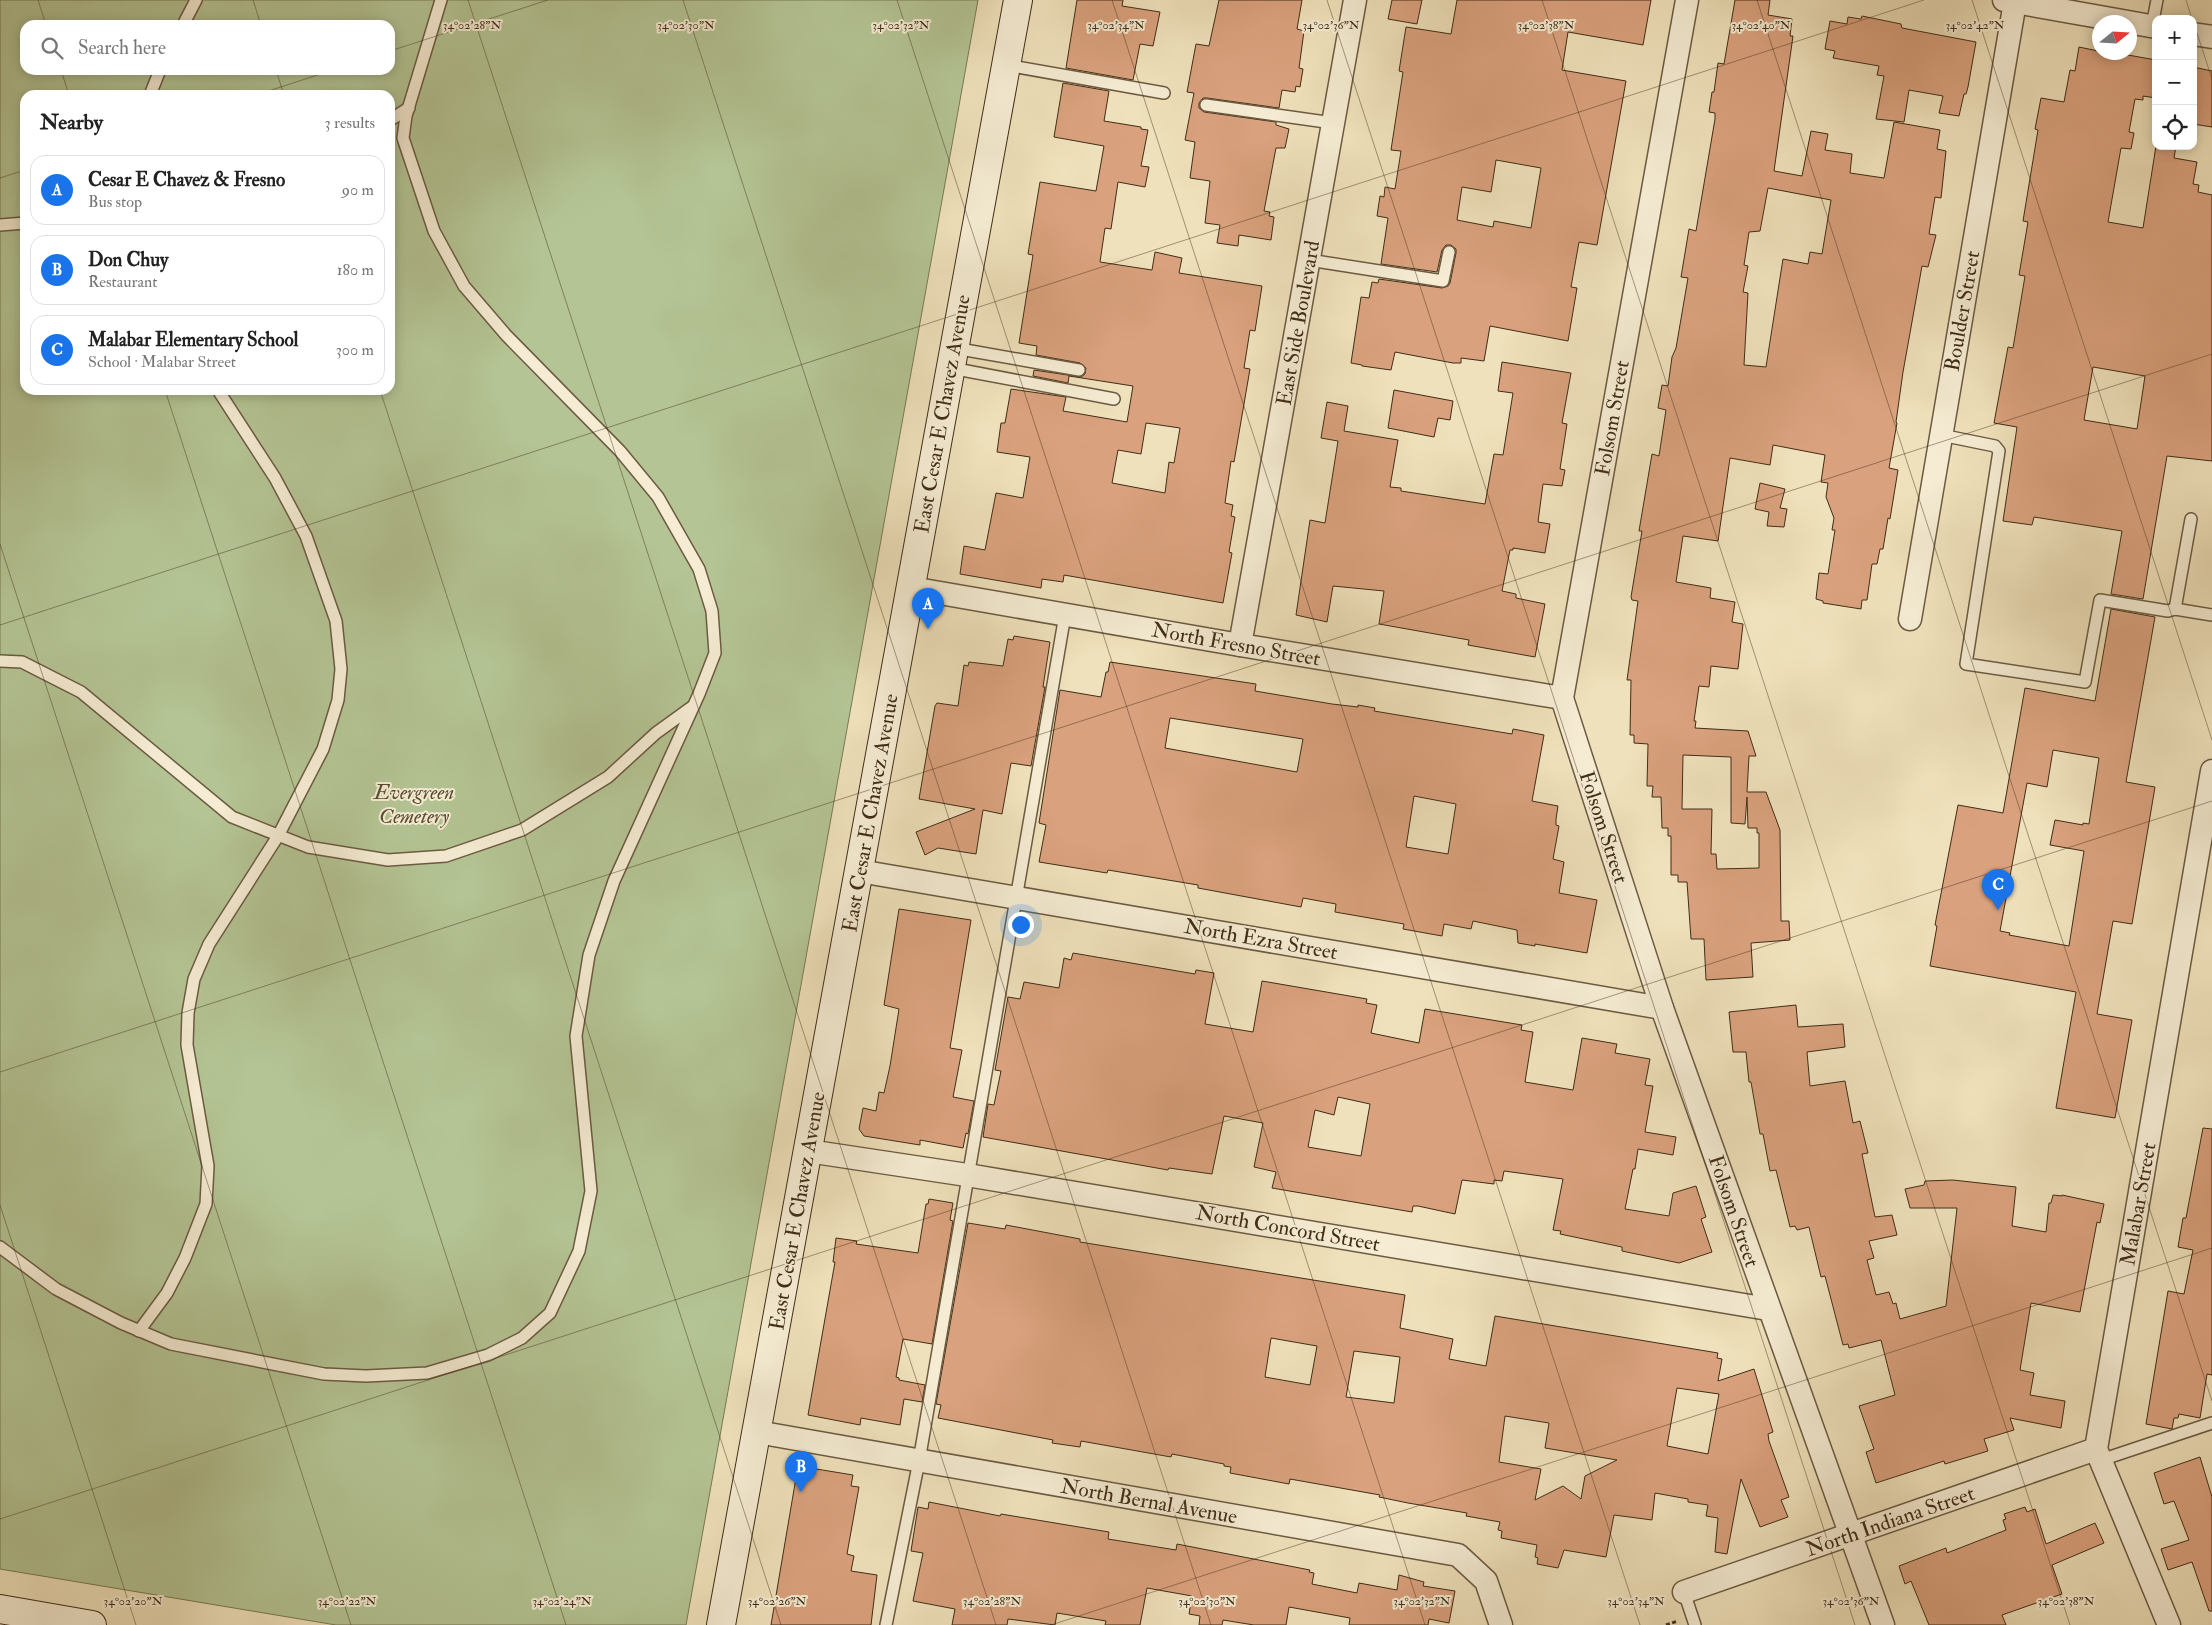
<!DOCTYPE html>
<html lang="en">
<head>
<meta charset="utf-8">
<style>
	:root { --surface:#fff; --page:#f6f6f6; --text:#222; --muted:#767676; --line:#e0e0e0; --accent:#1a73e8 }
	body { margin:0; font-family:"IM FELL Double Pica",serif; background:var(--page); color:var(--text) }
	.controls { position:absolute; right:15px; top:15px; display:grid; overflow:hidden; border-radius:10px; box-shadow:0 2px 12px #0003 }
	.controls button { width:45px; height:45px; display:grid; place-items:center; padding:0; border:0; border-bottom:1px solid var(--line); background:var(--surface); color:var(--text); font:25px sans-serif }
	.compass { position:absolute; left:2092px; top:15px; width:45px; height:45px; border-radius:50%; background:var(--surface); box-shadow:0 2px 12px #0003; rotate:72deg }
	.you { position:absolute; left:1020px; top:924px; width:18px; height:18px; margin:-12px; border:4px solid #fff; border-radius:50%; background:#1a73e8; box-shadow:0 0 0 8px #1a73e833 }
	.badge { display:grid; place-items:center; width:32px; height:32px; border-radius:50%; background:var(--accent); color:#fff; font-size:16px; font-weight:700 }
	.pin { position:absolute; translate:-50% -41px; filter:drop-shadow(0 1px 2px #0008) }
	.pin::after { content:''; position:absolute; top:26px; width:18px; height:15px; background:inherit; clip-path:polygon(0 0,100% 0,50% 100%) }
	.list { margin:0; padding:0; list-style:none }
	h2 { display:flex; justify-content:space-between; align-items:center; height:65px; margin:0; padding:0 20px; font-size:21px }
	h2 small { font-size:16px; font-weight:400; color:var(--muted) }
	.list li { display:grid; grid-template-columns:32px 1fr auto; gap:15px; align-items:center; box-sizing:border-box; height:70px; margin:0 10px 10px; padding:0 10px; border:1px solid var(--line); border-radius:15px }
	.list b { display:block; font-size:19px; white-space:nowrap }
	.list p { margin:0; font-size:16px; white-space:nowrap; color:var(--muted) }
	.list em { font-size:16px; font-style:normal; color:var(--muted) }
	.icon { flex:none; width:28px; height:28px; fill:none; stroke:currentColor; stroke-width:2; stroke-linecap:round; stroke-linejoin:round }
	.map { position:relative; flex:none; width:2212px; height:1625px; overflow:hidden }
	.search { position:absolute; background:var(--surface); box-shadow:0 2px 12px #0003; left:20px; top:20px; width:375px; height:55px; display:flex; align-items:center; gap:12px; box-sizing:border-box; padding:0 18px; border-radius:15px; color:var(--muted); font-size:19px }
	.panel { position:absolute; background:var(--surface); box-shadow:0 2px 12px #0003; left:20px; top:90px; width:375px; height:305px; border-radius:15px }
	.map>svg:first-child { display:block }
	.green { fill:#b4c494; stroke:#7a7856; fill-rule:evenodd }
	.building { fill:#d9a17d; stroke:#402d18; fill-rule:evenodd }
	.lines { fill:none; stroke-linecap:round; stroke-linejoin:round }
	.lane-casing { stroke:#6c5a41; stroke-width:14 }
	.street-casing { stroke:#6c5a41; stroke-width:25 }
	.secondary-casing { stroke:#402d18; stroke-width:30 }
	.path { stroke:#402d18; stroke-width:3; stroke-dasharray:4 2.5; stroke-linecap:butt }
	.lane { stroke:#f5ecd3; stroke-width:11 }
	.street { stroke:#f5ecd3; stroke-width:22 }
	.secondary { stroke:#f5ecd3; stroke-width:28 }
	.ticks { fill:none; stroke:#402d18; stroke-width:1; stroke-opacity:0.45 }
	.labels { text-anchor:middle; stroke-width:4; stroke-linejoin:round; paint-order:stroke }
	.street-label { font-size:21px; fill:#402d18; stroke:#f5ecd3 }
	.park-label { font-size:21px; font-style:italic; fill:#574b31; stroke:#f5ecd3 }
	.ticks-label { font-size:12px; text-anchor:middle; fill:#402d18; stroke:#f5ecd3; stroke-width:4; stroke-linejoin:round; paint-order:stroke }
</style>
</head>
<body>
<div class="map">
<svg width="2212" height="1625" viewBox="0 0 2212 1625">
	<rect width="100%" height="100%" fill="#efe1bb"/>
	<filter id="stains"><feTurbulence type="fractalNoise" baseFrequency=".004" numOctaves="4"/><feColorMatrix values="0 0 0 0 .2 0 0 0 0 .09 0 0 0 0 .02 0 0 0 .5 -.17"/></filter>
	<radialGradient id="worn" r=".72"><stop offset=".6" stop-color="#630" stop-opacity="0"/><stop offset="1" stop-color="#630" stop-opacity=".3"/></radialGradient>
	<path class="green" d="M0,0h978l-292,1625h-350l-336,-56zM25,25h365v45h-365zM25,95h365v295h-365z"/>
	<g class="building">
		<polygon points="1077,0 1123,0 1122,6 1160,12 1153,46 1140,44 1133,80 1066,68"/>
		<polygon points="1219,0 1302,0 1297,29 1304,31 1299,68 1303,69 1300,87 1296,86 1295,92 1282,90 1279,108 1207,98 1203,98 1199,103 1199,108 1204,112 1276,122 1276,125 1289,129 1285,148 1276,148 1264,211 1270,212 1269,216 1274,217 1271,240 1239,235 1238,246 1217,243 1220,225 1205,223 1210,181 1190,178 1195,142 1185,140 1194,93 1187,92 1196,44 1209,46"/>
		<polygon points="1392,0 1422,0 1417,24 1388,19"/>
		<path d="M1457,0h194l-8,45 -75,-13 -6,38 64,11 -29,164 -18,-3 -8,45 6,1 -9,53 -78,-15 -6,35 -23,-3v5h-8l-58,-11 -4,18 -29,-4v-1l-11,-2 10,-66 8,1 3,-16 6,1 1,-4 63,9 6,-2 2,-3 6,-30v-4l-5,-4h-5l-4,5 -5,22 -56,-8 7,-46 -11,-2 3,-20 4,1 1,-10 10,2 6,-38 -10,-1 12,-78 -4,-1 7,-44 45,7zM1496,160l45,8 -10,60 -37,-7 -1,6 -36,-7 5,-33 29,5z"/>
		<path d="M1735,0h35l-2,15 24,4 -2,17h3l-19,135 28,5 9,-45 17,3 -3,16 27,4 -2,19 34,5 10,-56 46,8 -3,19 9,2 -5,47 -6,-1 -6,37 7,1 -8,32 -6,-1 -19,106 -7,50 1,1 -8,45 9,2 -8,49 -2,-1 -5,31h-3l-3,15h-5l-5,36h-5l-1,9 -38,-6v-2l-7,-2 3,-26 9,1 7,-44h-3l2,-12 -8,-21 2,-14 -7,-1 4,-27 -52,-10 -3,20 -40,-7 -12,83 -35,-5 -7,46 35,6 -1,10 25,4 -3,20 11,2 -5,45 -27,-3 -2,21 -10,-1 -5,35h2l-1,7 53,3 8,25h-7l-2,36h19l14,38 1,91h8l1,19 -39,3 2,34 -47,3 -2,-41h-13l-4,-57h-9v-7h-7v-39h-3v-8h-6l-1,-31h-9l1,-11h-6l1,-42 -14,-1v-8h-4l1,-55h-4l11,-79 -6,-1 -1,-3 11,-66h-3l13,-77 7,2 7,-46 -8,-2 4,-23 6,1 4,-29 4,-9 12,-70 -7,-1 8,-48 7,2 19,-112v-6l-6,-1 3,-20h2l4,-29 6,1zM1768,188l63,12 -9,54 -12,-2 -2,12 -25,-5 -17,108 -22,-2 4,-72 -5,-1 5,-26 -4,-1 5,-33 11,-1zM1683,755l48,2v66l14,1 2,-27 1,31h9v5h2v35l-42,1 -1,-15h-5l1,-45h-30z"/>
		<polygon points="1862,16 1901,24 1902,28 1976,42 1968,87 1966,94 1964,94 1959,116 1939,113 1943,96 1909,90 1904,122 1876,119 1884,76 1877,75 1879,66 1833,58 1835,51 1825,49 1830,21 1847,24 1848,17 1861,19"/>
		<path d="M2079,47l19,4v1h13l45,8v38l-13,-2v4l-8,-1 -6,33 5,1 -3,16 -10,-1 -13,74 35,6 13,-82h20l-2,12 23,4 -4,22 6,1 -1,7 14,3v266l-45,-5 -24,143 -32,-5 11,-63 -88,-14 -2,8 -29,-4 14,-94 -23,-4 14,-76 5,1 12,-72 -6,-1 9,-53 -5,-1 15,-91 -3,-1 6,-31 23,4 6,-32 5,1zM2093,367l52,9 -8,53 -53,-9z"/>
		<polygon points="2193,67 2212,71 2212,127 2193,124"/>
		<path d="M1063,83l46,8 -5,30 37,6v2l7,1 -7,36 8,1 -4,20 -27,-5 -7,47 -6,-1 -5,34 52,8 3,-18 27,6 -3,15 83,13 -7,45 -5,-1 -6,38 6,1 -16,93 -3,-1 -6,42 8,2 -2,11 4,1 -6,35 3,1 -9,50 -159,-28 -1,7 -21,-3 -1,9 -81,-14 4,-28 21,4 11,-57 27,5 7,-41 -33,-5 4,-29h4l6,-34 55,8 -3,14 64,11 6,-36 -64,-10 -1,7 -35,-7 1,-6 47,7 4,-3 1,-6 -6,-5 -44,-8 1,-9 -18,-3 14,-88 -5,-1 12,-72 56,9 8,-45 -50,-9zM1146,423l34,5 -6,35 -5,-1 -4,31 -53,-10 6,-33 23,4z"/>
		<polygon points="1502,362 1571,373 1562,423 1567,424 1560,469 1565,470 1562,486 1543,484 1538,522 1550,524 1545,553 1513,548 1513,550 1510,550 1502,591 1516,594 1516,598 1545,604 1535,657 1468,645 1469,640 1379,624 1384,591 1333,586 1327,622 1296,615 1310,520 1325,523 1338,441 1321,438 1327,402 1348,406 1344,431 1398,440 1390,487 1401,488 1401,491 1485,504 1494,454 1503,455 1513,393 1498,391"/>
		<polygon points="1394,390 1453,401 1450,420 1438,418 1434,437 1388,428"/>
		<polygon points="1760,483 1785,489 1780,508 1787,509 1784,527 1767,526 1769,512 1755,509"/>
		<path d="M2111,609l44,8 -29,165 29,5 -23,137 -19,-3 -16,93 35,6 -17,98 -59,-10 20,-116 -146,-26 7,-40 -2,-1 23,-120 45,8 22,-125 70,13zM2053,750l46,8 -10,66 -6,-1v2l-28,-5 -5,25 34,6 -15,95 -60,-11 1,-2 -10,-2 27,-148 20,4z"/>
		<polygon points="1014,636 1050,642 1043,687 1045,687 1031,766 1011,763 1002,814 983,810 976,854 938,848 925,855 916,832 975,809 919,799 935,706 937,703 958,706 964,665 968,666 969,662 1003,666 1008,639 1013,640"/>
		<path d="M1110,662l146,22 -1,7 77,13 26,3v-2l17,3 -1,3 138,23 1,-5 31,6 -12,66 26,5 -2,13v6l3,1 -6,33 11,3 -5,31 38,7 -10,53 -52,-9v2l-17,-3 -1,-13 -44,-9 -2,8 -27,-5 -2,12 -39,-7 1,-5 -69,-12 1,-8 -33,-6 -2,9 -103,-19v-3l-90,-15 -1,3 -68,-11 7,-37 -7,-2 21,-133 41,7 5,-25h2zM1170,718l133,21 -6,33 -132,-24zM1414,796l42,8 -8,50 -42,-7z"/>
		<polygon points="899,909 971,920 950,1048 962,1050 953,1097 974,1101 968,1134 966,1133 963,1148 920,1140 920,1145 864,1136 859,1129 863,1108 876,1111 879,1092 884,1093 890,1066 899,1009 884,1005"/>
		<path d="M1073,953l122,21 1,-4 18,3 -9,51 48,8 9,-51 105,18 -1,4 11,2 -6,28 48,10 6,-34 97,16 -1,5 12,2 -8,50 48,8 9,-52 35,6 -2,9 35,6 -5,26 8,1 -8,46 31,5 -3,18 -35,-6 -3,20h-2l-8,40 44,7 4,-23 23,-7 10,31 -5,2 11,33 -33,11 -57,-12v-4l-62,-13 1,-3 -8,-1 10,-51 -59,-8 -2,10 -8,-1v4l-32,-4 -7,34 -37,-8h-5l-1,6 -140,-24 4,-16 -22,-5 9,-44 -39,-7 -12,58 -43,-6 -1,2 -185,-33 5,-33 6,1 7,-34 -6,-1 13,-73 12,2 4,-17 35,6 5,-30 7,2zM1338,1097l32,7 -9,52 -53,-9 7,-37 19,5z"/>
		<polygon points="1796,1005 1798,1027 1843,1024 1845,1047 1807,1052 1810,1086 1845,1081 1853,1123 1860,1121 1868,1153 1862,1154 1875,1217 1892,1215 1897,1235 1869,1241 1874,1258 1867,1260 1876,1295 1889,1292 1893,1304 1896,1303 1900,1319 1946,1306 1957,1208 1910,1208 1905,1189 1924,1185 1925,1181 1953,1180 2016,1187 2012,1226 2046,1232 2049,1203 2051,1203 2053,1195 2062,1196 2062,1195 2104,1204 2100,1223 2097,1222 2080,1312 2031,1303 2020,1370 2034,1373 2030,1395 2065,1401 2061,1428 2010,1418 2014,1430 1984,1439 1988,1451 1945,1464 1944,1461 1876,1483 1866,1452 1874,1449 1859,1406 1895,1395 1881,1340 1849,1348 1848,1344 1843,1345 1825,1276 1821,1277 1809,1227 1797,1230 1795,1226 1790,1227 1776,1170 1770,1171 1763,1134 1760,1134 1751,1082 1749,1082 1746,1052 1733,1052 1729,1012"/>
		<polygon points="2203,1128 2212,1129 2212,1375 2207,1374 2200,1418 2179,1414 2178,1418 2174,1418 2172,1429 2146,1424 2168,1291 2184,1294 2193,1250 2178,1247 2183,1218 2186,1218"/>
		<polygon points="929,1199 953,1203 950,1220 953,1221 932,1344 903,1339 896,1377 899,1378 899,1380 925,1385 922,1402 904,1399 900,1425 861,1418 860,1425 808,1415 835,1262 833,1262 836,1238 857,1241 856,1244 918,1253 926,1204 928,1204"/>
		<path d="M968,1223l37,6 1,-4 74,14v3l325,53 -5,33 53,11 -4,20 37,7 9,-50 223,37 -1,5 5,1 -4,22 36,-12 19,63 -5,2 1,7 20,56 -8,3 7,17 -28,10 -19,-48 -14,75 -12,-2 3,-34 -12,-2 2,-11 -20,-3v-3l-33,-6 -3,27 -38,-5 -8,42 -42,-7 -6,18 -21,-4 1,-6 -3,-1 2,-12 -36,-7 1,-7 -4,-1 2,-8 -34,-6 1,-3 -59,-10 -29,-6 1,-2 -90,-16 -1,5 -59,-11 1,-6 -7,-1v-2l-52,-10 -1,3 -90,-16 -1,6 -28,-4 1,-3 -115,-22 3,-13 -5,-1zM1271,1338l46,8 -7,39 -45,-8zM1354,1351l46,6 -6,46 -48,-6zM1677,1388l42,6 -11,60 -41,-8zM1505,1416l44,7 -4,25 72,12 -32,16 -4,23 -18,-13 -28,14 6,-31 -42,-7z"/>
		<polygon points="2200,1457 2212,1497 2212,1611 2209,1611 2192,1562 2168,1570 2161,1549 2189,1540 2174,1501 2164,1504 2154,1473"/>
		<polygon points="798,1466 853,1475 851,1486 859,1487 847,1554 854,1556 851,1571 877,1575 871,1625 771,1625"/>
		<polygon points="929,1502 1000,1516 1001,1514 1109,1532 1108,1539 1176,1550 1177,1544 1269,1562 1310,1570 1309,1572 1314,1573 1312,1584 1357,1593 1359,1583 1397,1590 1399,1575 1424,1582 1423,1586 1455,1591 1449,1623 1429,1619 1428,1625 1349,1625 1350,1618 1289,1607 1286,1625 1254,1625 1223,1620 1222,1625 1199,1625 1200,1616 1189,1614 1192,1596 1147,1588 1140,1625 1105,1625 1106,1621 1057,1613 1055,1625 1008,1619 1007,1625 952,1625 955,1609 913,1601 923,1553 911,1551 918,1507 928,1509"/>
		<polygon points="2025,1507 2027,1512 2035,1509 2046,1544 2095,1523 2104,1543 2052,1565 2062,1594 2002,1615 2006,1625 1929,1625 1911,1581 1905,1584 1899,1566 1946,1548 1947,1553 2006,1530 2003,1520 2006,1519 2004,1514"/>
	</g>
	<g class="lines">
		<g class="lane-casing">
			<g id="lane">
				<polyline points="183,25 196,0"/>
				<polyline points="2152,26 2157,0"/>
				<polyline points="1006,65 1164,93"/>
				<polyline points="150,95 160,70"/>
				<polyline points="1206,105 1333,123"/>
				<polyline points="390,120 409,108"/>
				<polyline points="0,225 25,223"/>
				<polyline points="1309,260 1443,281 1449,252"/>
				<polyline points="954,348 1079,370"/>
				<polyline points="951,368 1114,399"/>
				<polyline points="1941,435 1995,446 1999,451 1966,664 2085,682 2100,600 2168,611 2175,609"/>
				<polyline points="2191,519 2175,609 2212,615"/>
				<polyline points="0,661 22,662 81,692 232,817 308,847 388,860 446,856 522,830 608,777 656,733 692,707"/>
				<polyline points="0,1247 56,1289 121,1323 171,1344 324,1374 366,1376 427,1373 488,1355 522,1338 550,1313 579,1251 591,1191 576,1036 589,955 614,881 699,694 715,653 712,611 699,569 658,497 620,451 506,335 464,286 434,231 403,138 406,116 441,0"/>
				<polyline points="139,1331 167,1293 185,1258 206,1204 208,1166 187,1045 188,1013 194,979 209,944 278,836 323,749 338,700 341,669 336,621 306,536 275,478 218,390"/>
				<polyline points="2101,1460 2212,1423"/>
				<polyline points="1684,1592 1695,1625"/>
				<polyline points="886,1625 919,1461 1065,615"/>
			</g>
		</g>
		<g class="street-casing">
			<g id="street">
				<polyline points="1687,0 1562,698 1662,1008 1883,1625"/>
				<polyline points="2004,0 2156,27"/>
				<polyline points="2193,34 2212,37"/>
				<polyline points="911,588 1240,645 1562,698"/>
				<polyline points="1910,619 2015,2"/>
				<polyline points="1240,645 1355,0"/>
				<polyline points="859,871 1662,1008"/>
				<polyline points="808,1151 967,1175 1768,1309"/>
				<polyline points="757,1432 1458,1555 1486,1581 1501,1625"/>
				<polyline points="1684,1592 2096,1449"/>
				<polyline points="2169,1625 2096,1449 2212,771"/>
			</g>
		</g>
		<g class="secondary-casing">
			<g id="secondary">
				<polyline points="0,1609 92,1625"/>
				<polyline points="721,1625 1018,0"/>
			</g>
		</g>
		<polyline class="path" points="1666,1625 1678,1621"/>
		<use href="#lane" class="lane"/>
		<use href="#street" class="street"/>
		<use href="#secondary" class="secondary"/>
	</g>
	<path class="ticks" d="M38,0l8,25M253,0l8,25M468,0l528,1625M683,0l528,1625M897,0l528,1625M1112,0l528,1625M1327,0l528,1625M1542,0l528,1625M1757,0l455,1401M1972,0l240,740M2186,0l6,19M2193,21l19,58M390,51l158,-51M61,70l8,25M276,70l8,25M256,95l77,-25M0,178l25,-8M165,390l401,1235M380,390l401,1235M0,544l351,1081M0,625l1924,-625M0,1072l2212,-718M0,1205l136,420M0,1519l2212,-718M1051,1625l1161,-377"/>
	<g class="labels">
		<g class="street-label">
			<text transform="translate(1962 311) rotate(-80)" y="7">Boulder Street</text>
			<text transform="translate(1298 323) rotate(-80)" y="7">East Side Boulevard</text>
			<text transform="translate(942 414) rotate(-80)" y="7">East Cesar E Chavez Avenue</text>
			<text transform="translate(1612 418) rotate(-80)" y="7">Folsom Street</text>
			<text transform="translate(1236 644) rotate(10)" y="7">North Fresno Street</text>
			<text transform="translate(870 813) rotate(-80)" y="7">East Cesar E Chavez Avenue</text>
			<text transform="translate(1604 827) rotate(72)" y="7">Folsom Street</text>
			<text transform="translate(1261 939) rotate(10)" y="7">North Ezra Street</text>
			<text transform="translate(2138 1204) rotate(-80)" y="7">Malabar Street</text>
			<text transform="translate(797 1211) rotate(-80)" y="7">East Cesar E Chavez Avenue</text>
			<text transform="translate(1734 1211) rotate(71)" y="7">Folsom Street</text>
			<text transform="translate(1288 1228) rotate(10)" y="7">North Concord Street</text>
			<text transform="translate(1149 1501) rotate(10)" y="7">North Bernal Avenue</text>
			<text transform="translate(1890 1521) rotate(-19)" y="7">North Indiana Street</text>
		</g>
		<g class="park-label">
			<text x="414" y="799">Evergreen<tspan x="414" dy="24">Cemetery</tspan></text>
		</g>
	</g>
	<g class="ticks-label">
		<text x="472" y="29">34°02'28"N</text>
		<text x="686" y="29">34°02'30"N</text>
		<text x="901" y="29">34°02'32"N</text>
		<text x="1116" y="29">34°02'34"N</text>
		<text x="1331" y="29">34°02'36"N</text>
		<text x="1546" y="29">34°02'38"N</text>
		<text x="1761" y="29">34°02'40"N</text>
		<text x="1975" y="29">34°02'42"N</text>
		<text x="133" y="1605">34°02'20"N</text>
		<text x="347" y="1605">34°02'22"N</text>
		<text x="562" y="1605">34°02'24"N</text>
		<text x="777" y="1605">34°02'26"N</text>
		<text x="992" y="1605">34°02'28"N</text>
		<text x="1207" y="1605">34°02'30"N</text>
		<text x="1422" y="1605">34°02'32"N</text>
		<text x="1636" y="1605">34°02'34"N</text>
		<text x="1851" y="1605">34°02'36"N</text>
		<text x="2066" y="1605">34°02'38"N</text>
	</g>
	<rect width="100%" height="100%" filter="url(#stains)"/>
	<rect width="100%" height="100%" fill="url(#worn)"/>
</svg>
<div class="controls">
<button>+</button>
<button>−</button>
<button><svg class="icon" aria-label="locate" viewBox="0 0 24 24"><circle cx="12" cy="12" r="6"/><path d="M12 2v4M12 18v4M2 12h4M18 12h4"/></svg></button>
</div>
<svg class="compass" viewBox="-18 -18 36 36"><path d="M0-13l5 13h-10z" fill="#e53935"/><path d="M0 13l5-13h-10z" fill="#767676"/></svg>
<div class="you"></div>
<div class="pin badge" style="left:928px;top:629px">A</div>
<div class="pin badge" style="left:801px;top:1492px">B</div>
<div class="pin badge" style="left:1998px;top:910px">C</div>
<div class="search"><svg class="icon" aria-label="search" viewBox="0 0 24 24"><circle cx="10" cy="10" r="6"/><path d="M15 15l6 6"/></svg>Search here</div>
<section class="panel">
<h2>Nearby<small>3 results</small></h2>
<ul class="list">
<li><span class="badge">A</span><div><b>Cesar E Chavez &amp; Fresno</b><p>Bus stop</p></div><em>90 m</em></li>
<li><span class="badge">B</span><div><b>Don Chuy</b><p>Restaurant</p></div><em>180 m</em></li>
<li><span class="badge">C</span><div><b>Malabar Elementary School</b><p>School · Malabar Street</p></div><em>300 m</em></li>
</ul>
</section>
</div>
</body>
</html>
